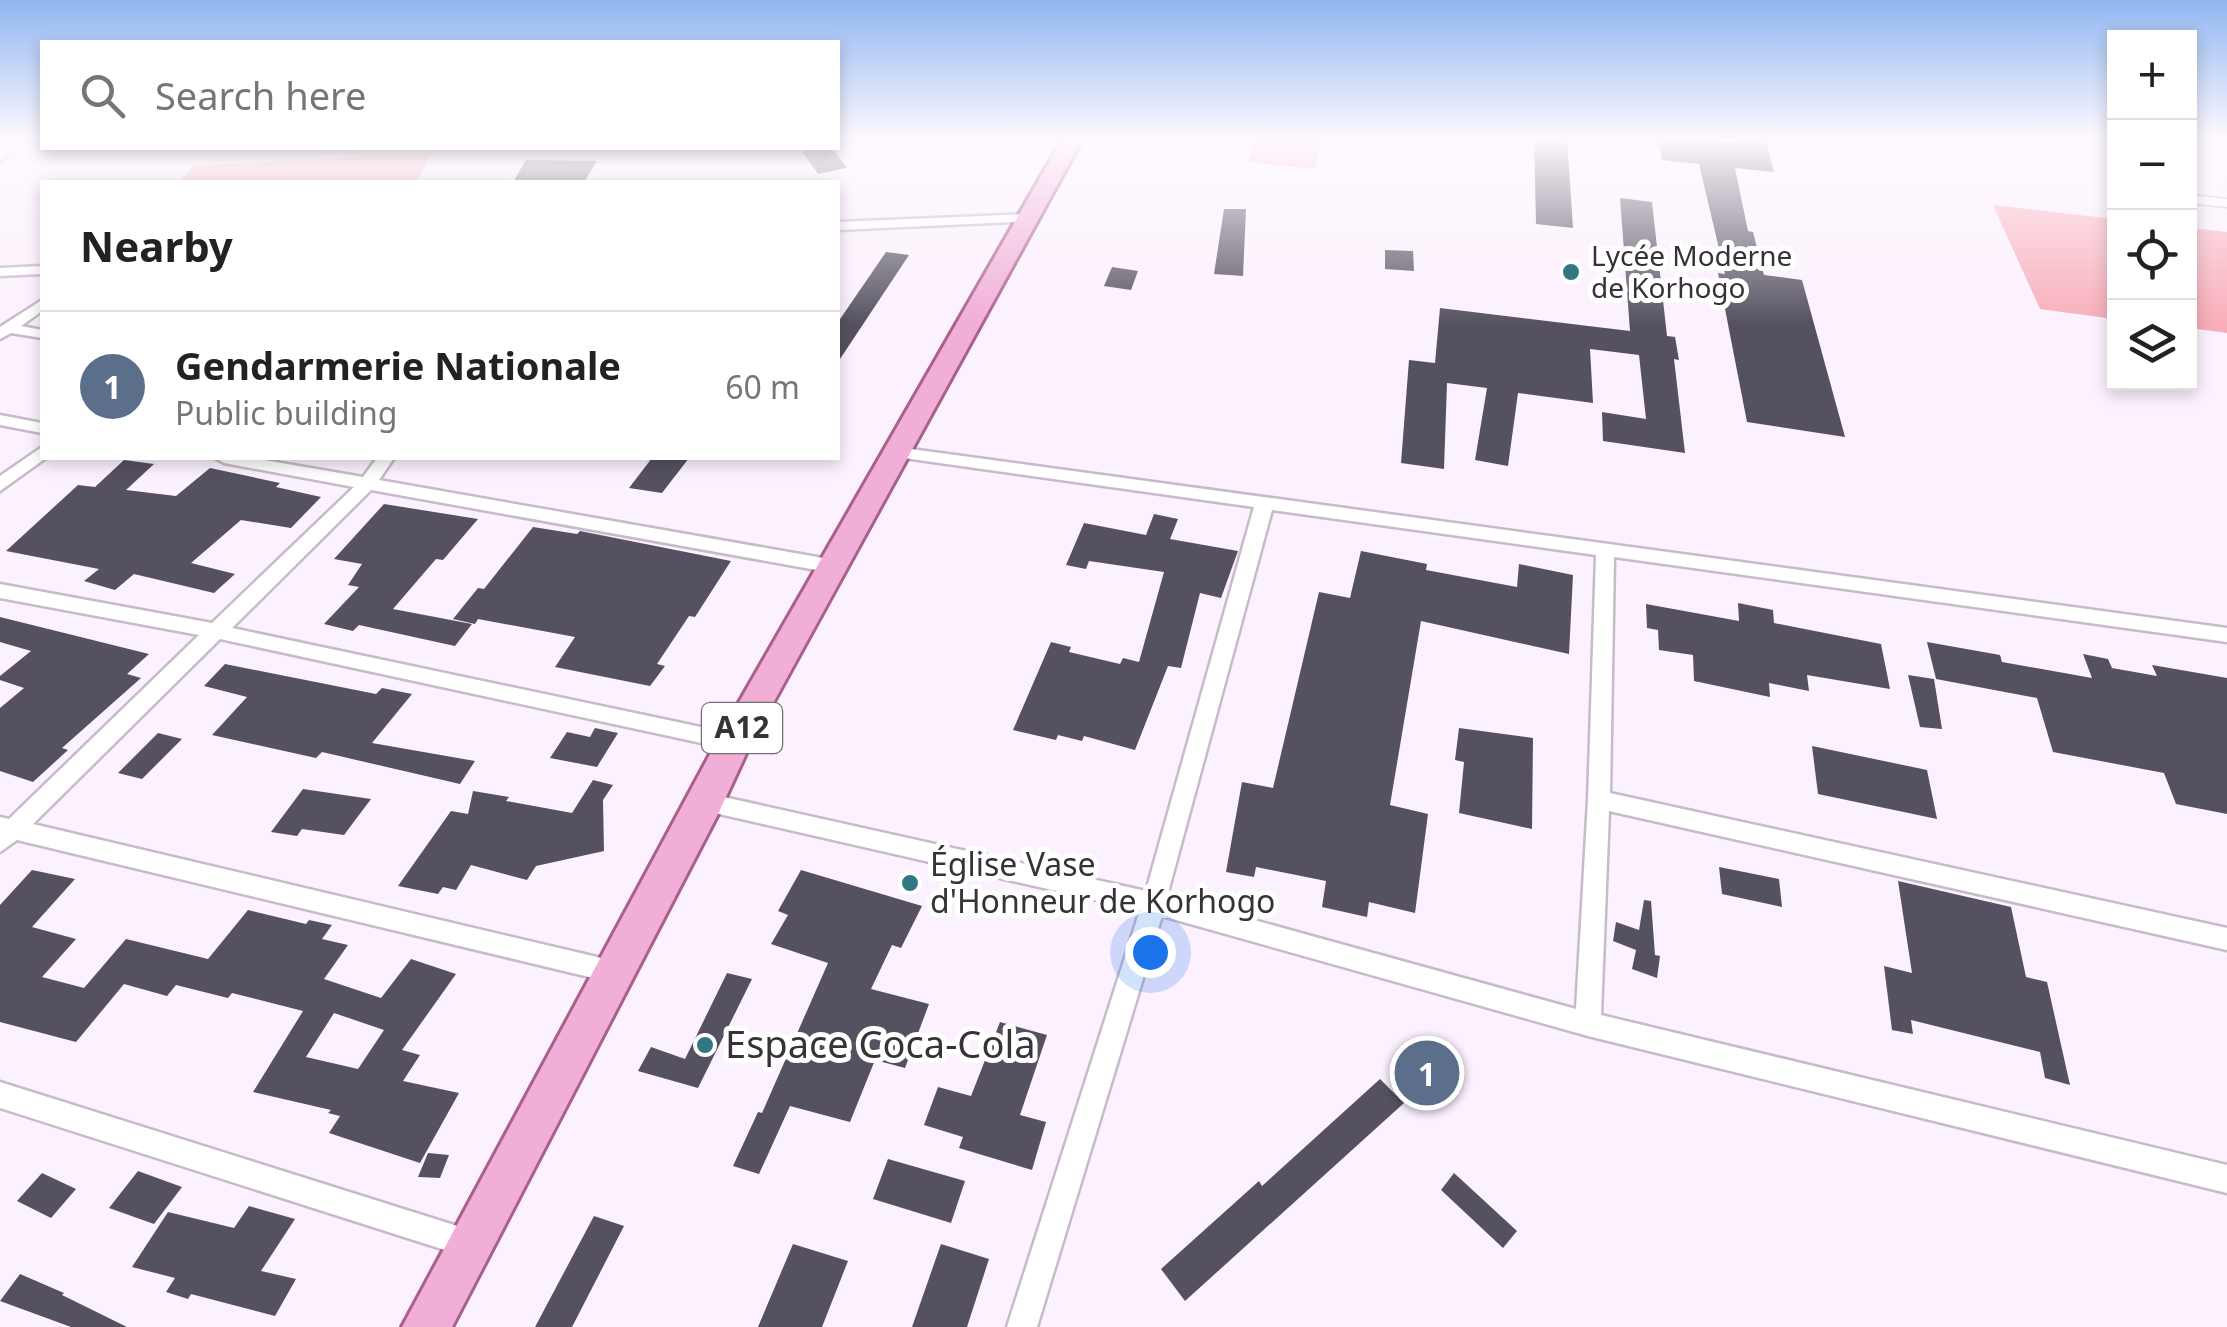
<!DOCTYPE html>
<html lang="en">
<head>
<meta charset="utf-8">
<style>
	:root { --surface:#fff; --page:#f2f2f2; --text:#222; --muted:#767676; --line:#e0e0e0; --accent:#d93025 }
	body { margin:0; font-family:"Noto Sans",sans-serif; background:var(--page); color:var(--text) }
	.controls { position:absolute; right:30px; top:30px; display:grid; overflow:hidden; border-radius:0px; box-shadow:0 5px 15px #0003 }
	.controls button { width:90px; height:90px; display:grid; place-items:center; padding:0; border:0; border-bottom:2px solid var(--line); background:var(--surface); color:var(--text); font:50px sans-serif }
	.you { position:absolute; left:1150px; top:952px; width:35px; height:35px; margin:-25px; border:8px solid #fff; border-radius:50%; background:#1a73e8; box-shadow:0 0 0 15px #1a73e833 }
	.badge { display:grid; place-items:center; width:65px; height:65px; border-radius:50%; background:var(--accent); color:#fff; font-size:32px; font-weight:700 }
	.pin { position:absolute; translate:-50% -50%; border:5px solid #fff; box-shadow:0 2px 10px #0006 }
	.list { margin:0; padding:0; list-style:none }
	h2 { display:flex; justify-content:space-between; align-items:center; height:130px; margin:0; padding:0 40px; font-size:42px }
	h2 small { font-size:32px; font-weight:400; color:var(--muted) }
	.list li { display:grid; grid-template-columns:65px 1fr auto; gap:30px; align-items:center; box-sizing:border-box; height:150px; padding:0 40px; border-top:2px solid var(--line) }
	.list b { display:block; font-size:38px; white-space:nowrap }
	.list p { margin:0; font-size:32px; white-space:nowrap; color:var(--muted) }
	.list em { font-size:32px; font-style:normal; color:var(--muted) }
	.icon { flex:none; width:55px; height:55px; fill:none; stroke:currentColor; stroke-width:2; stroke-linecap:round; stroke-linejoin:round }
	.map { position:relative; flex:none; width:2227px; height:1327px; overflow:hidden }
	.search { position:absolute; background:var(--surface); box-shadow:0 5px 15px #0003; left:40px; top:40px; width:800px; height:110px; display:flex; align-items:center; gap:25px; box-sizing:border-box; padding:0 35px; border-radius:0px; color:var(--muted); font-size:38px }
	.panel { position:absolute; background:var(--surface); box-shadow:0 5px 15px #0003; left:40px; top:180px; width:800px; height:280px; border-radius:0px }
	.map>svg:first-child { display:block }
	.green { fill:#f8aeba }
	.building { fill:#555160; fill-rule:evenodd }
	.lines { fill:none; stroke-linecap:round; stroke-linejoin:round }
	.service-casing { stroke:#c8bbc9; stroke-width:11 }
	.minor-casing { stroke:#c8bbc9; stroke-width:5 }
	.primary-casing { stroke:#aa608c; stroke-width:6 }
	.service { stroke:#fff; stroke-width:8 }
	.minor { fill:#fff; fill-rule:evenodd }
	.primary { fill:#f1aed6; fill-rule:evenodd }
	.poi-dot { fill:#317982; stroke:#fff; stroke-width:4 }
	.labels { text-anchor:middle; stroke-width:10; stroke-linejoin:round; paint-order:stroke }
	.far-poi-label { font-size:28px; fill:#373238; stroke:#fff; text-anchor:start }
	.shield { fill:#fff; stroke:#737074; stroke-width:2.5 }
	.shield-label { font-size:30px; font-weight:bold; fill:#373238 }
	.poi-label { font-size:32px; fill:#373238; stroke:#fff; text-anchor:start }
	.near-poi-label { font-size:38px; fill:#373238; stroke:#fff; text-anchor:start }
</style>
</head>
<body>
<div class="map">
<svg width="2227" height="1327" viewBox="0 0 2227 1327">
	<rect width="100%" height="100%" fill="#fcf1fe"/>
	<g class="green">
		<polygon points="1255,138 1321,138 1315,169 1248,162"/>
		<polygon points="432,153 417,182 179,182 192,166"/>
		<polygon points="1993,205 2114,219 2114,319 2040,309"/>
		<polygon points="2190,228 2227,232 2227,333 2190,328"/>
	</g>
	<g class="building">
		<polygon points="1534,138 1567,138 1573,228 1536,224"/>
		<polygon points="1659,138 1738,142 1737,138 1765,138 1774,172 1735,168 1748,231 1753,232 1764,275 1802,280 1845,437 1747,422 1718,273 1725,274 1699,164 1662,160"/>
		<polygon points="818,148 832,148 847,168 818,174 802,151"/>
		<polygon points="526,160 597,161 584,182 513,182"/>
		<polygon points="1620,198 1652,202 1667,336 1675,337 1679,360 1674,359 1685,453 1603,441 1602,412 1646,419 1639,355 1590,349 1593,403 1518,393 1508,466 1475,460 1487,388 1447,383 1444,469 1401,463 1409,360 1435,363 1440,308 1630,331"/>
		<polygon points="1224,209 1246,209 1243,276 1214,274"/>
		<polygon points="1385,250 1413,251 1414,271 1385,269"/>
		<polygon points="886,252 909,255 838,362 838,322"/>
		<polygon points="1112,267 1138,271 1131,290 1104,286"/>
		<polygon points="652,458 689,458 662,493 629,488"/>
		<polygon points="124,460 154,464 126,490 176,496 210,468 280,483 276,487 321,497 291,528 241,520 191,563 235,574 214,593 134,574 115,590 84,581 99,569 6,551 78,485 95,487"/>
		<polygon points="384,504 478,519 443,560 436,559 393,609 472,624 455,646 359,625 353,631 324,624 359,587 348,585 362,564 334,559"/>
		<polygon points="1154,514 1178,519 1170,539 1238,551 1221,598 1200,593 1181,668 1168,666 1135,750 1084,736 1082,741 1058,735 1056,740 1013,730 1051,642 1071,647 1069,652 1120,664 1123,658 1139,662 1164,572 1089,561 1086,569 1066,565 1084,523 1146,535"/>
		<polygon points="533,527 577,534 580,531 731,561 695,617 689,616 657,664 665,666 650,686 555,667 575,637 478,619 475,624 453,619 478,588 484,589"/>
		<polygon points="1361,551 1427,564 1426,570 1517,587 1519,564 1573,575 1569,654 1421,621 1390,805 1428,814 1415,913 1369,902 1367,917 1322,907 1326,881 1256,867 1254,877 1226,872 1242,782 1273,788 1319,592 1350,598"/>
		<polygon points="1738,603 1773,610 1774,623 1881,644 1890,689 1807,675 1809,691 1769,683 1770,697 1694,681 1693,655 1659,650 1658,630 1647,628 1646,604 1739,621"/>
		<polygon points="0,617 149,654 127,674 141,678 62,748 68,750 33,782 0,771 0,708 24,688 0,680 0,676 31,651 0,642"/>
		<polygon points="1927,642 2000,655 2002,662 2092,678 2083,654 2108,659 2112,668 2157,676 2152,665 2227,678 2227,814 2176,804 2164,773 2053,752 2037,698 1936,679"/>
		<polygon points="225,664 376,694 382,688 412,694 372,743 475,761 460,784 322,752 316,758 212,735 247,697 204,686"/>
		<polygon points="1908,675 1934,679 1942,729 1920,727"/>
		<polygon points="595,728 618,733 597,767 550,758 567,732 590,737"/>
		<polygon points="1459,728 1533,738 1532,829 1459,813 1464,762 1455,760"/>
		<polygon points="158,733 182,739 142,779 118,773"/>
		<polygon points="1812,746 1927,770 1937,819 1818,794"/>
		<polygon points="593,780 613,785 603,800 604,851 536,866 527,880 471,865 456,890 443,887 438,894 398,886 451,811 468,814 473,791 509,797 506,801 572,813"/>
		<polygon points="303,789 371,799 344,835 302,829 297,836 271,832"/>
		<polygon points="1719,867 1779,879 1782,907 1722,894"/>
		<path d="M32,870l43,9 -43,48 44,12 -34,38 42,11 42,-49 82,20 40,-49 58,14 3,-4 23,5 -10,14 26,6 -24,34 57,19 30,-39 45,15 -54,76 18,5 -17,26 56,12 -39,70 -91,-30 11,-17 -12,-3 3,-3 -78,-18 50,-81 -71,-18 -4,5 -52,-13 -9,11 -43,-12 -48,58 -76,-20v-117zM334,1013l50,17 -26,39 -52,-12z"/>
		<polygon points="801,870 922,906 901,948 892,945 871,989 929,1004 905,1068 875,1060 850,1122 790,1106 759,1174 733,1166 758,1112 762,1113 828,963 771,944 788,915 778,911"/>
		<polygon points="1898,881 2011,907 2026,977 2047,982 2070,1085 2045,1078 2040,1052 1911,1020 1913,1034 1892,1030 1884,966 1912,973"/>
		<polygon points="1644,900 1651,901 1655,955 1660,956 1657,978 1632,969 1636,950 1613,941 1616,922 1639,930"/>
		<polygon points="727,973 752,979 698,1088 638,1071 651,1047 685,1059"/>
		<polygon points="1000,1022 1047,1035 1020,1115 1046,1122 1032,1170 959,1148 963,1137 924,1125 938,1087 971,1096"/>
		<polygon points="1380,1079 1404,1103 1185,1301 1161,1269 1259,1181 1262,1186"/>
		<polygon points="428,1153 449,1155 440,1178 418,1177"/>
		<polygon points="888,1159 965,1181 951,1223 873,1199"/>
		<polygon points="138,1171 182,1187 154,1224 109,1208"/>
		<polygon points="42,1173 76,1189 51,1218 17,1201"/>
		<polygon points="1454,1173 1517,1231 1503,1248 1441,1190"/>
		<polygon points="249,1206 295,1219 261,1271 296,1279 275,1316 191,1294 188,1299 166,1292 175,1278 132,1267 168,1212 234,1228"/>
		<polygon points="594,1216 624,1226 572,1327 535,1327"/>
		<polygon points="793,1244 848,1261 822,1327 758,1327"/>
		<polygon points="941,1244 989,1259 967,1327 912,1327"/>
		<polygon points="20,1274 64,1293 62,1295 127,1327 71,1327 0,1301"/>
	</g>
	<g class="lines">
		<g class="service-casing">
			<polyline id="service" points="2190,199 2227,203"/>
		</g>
		<g class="minor-casing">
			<g id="minor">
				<polygon points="13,138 26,138 0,161 0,150"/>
				<polygon points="1029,214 1034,215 1034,221 838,230 838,222"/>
				<polygon points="42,266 42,274 0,276 0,268"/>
				<polygon points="42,300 42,311 21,326 42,330 42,338 11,333 0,339 0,327"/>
				<polygon points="0,415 42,423 42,433 0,425"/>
				<polygon points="42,447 42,458 46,458 0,491 0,476"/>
				<path d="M896,447l1331,181v14l-613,-85 -4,236 617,135v22l-618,-139 -8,204 626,150v28l-639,-157 -426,-120 -125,411h-30l133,-417 -434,-99 -8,-3 -3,-6 3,-6 8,-3 440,98 108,-384 -364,-51 -2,-4zM1272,510l324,45 -8,245 -12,209 -409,-113z"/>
				<polygon points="215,458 252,458 363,477 377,458 394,458 379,480 840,561 842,566 840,571 833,573 371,490 232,628 734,734 741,736 745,742 741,748 734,750 220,639 33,824 614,961 623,964 626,972 623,980 614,983 17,840 0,852 0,817 9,819 199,635 0,598 0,584 212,623 354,487 224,463"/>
				<polygon points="0,1082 470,1230 480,1234 484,1244 480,1254 470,1258 0,1108"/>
			</g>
		</g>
		<g class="primary-casing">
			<polygon id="primary" points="1063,138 1083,138 750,745 719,812 452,1327 402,1327 722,732"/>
		</g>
		<use href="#service" class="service"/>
		<use href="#minor" class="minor"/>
		<use href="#primary" class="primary"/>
	</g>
	<linearGradient id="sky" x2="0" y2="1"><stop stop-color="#90b6f0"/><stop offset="0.43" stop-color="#fef9ff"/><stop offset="1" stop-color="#fef9ff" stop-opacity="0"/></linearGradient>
	<rect width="2227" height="324" fill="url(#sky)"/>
	<g class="poi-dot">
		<circle cx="1571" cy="272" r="10"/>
		<circle cx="910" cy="883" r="10"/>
		<circle cx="705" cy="1045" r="10"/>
	</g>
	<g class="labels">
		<g class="far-poi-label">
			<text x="1591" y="266">Lycée Moderne<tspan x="1591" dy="32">de Korhogo</tspan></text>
		</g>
		<rect class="shield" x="702" y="703" width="80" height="50" rx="8"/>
		<g class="shield-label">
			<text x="742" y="738">A12</text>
		</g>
		<g class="poi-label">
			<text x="930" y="876">Église Vase<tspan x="930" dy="37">d'Honneur de Korhogo</tspan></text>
		</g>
		<g class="near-poi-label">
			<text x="725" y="1058">Espace Coca-Cola</text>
		</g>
	</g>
</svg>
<div class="controls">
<button>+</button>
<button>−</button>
<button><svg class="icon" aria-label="locate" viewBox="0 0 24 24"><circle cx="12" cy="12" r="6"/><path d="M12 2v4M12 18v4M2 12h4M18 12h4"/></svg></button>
<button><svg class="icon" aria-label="layers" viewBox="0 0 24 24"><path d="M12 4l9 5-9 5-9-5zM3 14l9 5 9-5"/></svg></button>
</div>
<div class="you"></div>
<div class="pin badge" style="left:1427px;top:1073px;background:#5c6f8a">1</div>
<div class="search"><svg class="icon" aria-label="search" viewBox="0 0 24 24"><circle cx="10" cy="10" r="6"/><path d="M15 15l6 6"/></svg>Search here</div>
<section class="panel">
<h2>Nearby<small></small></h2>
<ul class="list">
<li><span class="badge" style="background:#5c6f8a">1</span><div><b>Gendarmerie Nationale</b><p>Public building</p></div><em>60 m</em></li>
</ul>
</section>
</div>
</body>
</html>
